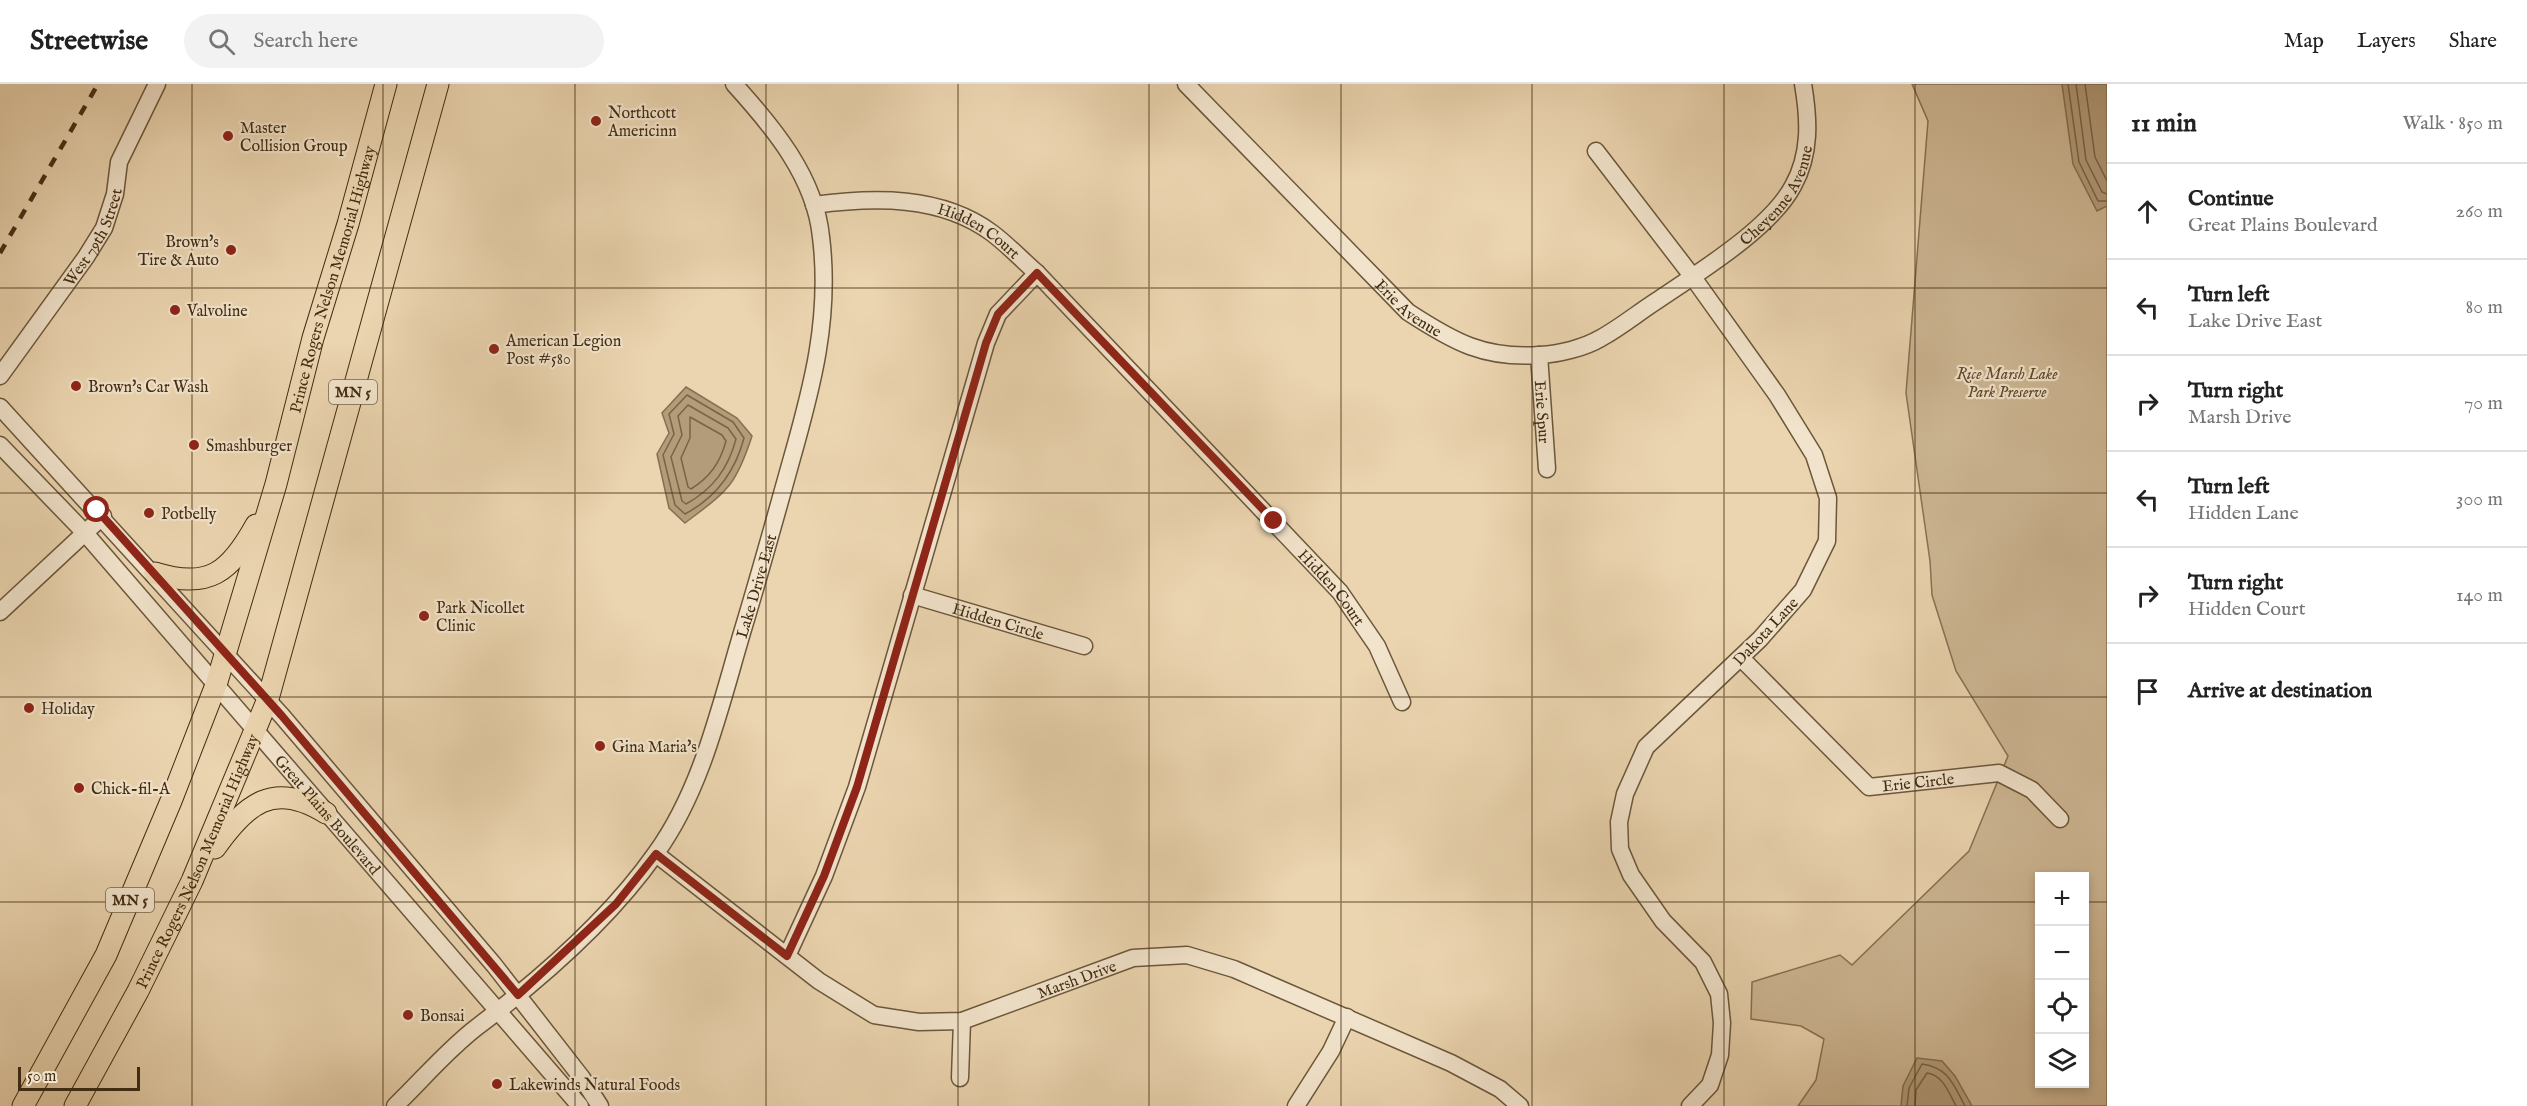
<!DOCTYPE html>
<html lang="en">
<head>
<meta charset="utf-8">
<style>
	:root { --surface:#fff; --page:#f2f2f2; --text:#222; --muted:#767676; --line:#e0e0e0 }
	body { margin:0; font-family:"IM FELL English",serif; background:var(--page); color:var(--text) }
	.controls { position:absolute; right:18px; bottom:18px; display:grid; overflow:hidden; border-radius:0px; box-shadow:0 3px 9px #0003 }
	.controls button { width:54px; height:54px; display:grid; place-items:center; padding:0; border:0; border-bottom:2px solid var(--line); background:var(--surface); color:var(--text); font:30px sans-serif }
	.scale { position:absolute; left:18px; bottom:15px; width:122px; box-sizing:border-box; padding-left:6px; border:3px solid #422d12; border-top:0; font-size:16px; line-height:21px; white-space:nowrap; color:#422d12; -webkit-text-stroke:4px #f2e4cc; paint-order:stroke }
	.stop { position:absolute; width:18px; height:18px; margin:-14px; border:4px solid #8f2418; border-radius:50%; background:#fff }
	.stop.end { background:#8f2418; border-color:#fff; box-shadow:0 2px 6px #0008 }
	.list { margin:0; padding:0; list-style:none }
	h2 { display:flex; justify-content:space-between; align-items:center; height:78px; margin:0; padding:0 24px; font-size:26px }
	h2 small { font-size:20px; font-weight:400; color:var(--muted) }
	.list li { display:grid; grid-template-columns:39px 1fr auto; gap:18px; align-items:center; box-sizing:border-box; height:96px; padding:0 24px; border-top:2px solid var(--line) }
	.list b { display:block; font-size:22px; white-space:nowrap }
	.list p { margin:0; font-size:20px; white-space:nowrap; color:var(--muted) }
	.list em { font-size:20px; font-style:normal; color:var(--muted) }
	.icon { flex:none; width:33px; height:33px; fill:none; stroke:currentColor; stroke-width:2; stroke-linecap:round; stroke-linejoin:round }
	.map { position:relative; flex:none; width:2107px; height:1022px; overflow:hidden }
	header { display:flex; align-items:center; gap:36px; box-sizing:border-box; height:84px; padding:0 30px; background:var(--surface); border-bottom:2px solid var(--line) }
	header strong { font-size:28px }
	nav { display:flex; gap:33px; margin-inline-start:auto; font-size:21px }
	.search { width:420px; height:54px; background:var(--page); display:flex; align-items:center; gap:15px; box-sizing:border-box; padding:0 21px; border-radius:33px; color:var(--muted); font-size:22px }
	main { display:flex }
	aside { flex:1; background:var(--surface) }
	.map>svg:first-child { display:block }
	.green { fill:#ceb895; stroke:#887254; stroke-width:1.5; fill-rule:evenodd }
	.water { fill:#b29c7a; stroke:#857050; stroke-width:1.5 }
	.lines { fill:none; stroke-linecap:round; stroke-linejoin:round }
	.shore { stroke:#7a6446; stroke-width:1.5 }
	.minor-casing { stroke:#6c573a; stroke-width:19 }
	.major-casing { stroke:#422d12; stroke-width:23 }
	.minor { stroke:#f2e4cc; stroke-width:16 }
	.major { stroke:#ebd5b0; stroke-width:21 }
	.rail { stroke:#422d12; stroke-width:4.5; stroke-dasharray:10 10; stroke-linecap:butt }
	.route { stroke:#8f2418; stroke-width:8 }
	.grid { fill:none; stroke:#422d12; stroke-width:1.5; stroke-opacity:0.55 }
	.poi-dot { fill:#8f2418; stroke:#f2e4cc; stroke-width:2 }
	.labels { text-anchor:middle; stroke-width:4.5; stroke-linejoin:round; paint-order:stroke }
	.shield { fill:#f2e4cc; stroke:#77644a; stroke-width:1.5 }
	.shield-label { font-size:15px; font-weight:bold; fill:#422d12 }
	.poi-label { font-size:16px; fill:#422d12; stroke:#f2e4cc; text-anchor:start }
	.street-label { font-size:16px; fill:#422d12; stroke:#f2e4cc }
	.park-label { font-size:16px; font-style:italic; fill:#5e492c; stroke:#f2e4cc }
</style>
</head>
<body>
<header>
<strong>Streetwise</strong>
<div class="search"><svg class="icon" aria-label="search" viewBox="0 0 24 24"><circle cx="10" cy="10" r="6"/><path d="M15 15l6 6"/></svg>Search here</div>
<nav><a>Map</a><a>Layers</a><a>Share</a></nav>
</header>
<main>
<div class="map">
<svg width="2107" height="1022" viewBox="0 0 2107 1022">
	<rect width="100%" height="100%" fill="#ebd5b0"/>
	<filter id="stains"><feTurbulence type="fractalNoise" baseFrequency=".00333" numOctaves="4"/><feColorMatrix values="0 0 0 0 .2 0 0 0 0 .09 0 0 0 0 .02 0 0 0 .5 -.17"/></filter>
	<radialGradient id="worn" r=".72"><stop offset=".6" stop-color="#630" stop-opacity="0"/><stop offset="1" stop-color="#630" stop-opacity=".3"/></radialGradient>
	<path class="green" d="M1912,0h195v1022h-309l18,-26 8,-41 -23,-13 -50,-7 1,-37 88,-27 12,10 117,-114 39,-95 -52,-85 -24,-76 -2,-34 -24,-168 22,-272zM2040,792h44v208h-44z"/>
	<g class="water">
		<polygon points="2062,0 2107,0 2107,122 2097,127 2073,80"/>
		<path d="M686,303l51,31 15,18c-17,52 -25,55 -67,87l-16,-15 -12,-54 12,-21 -7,-20z"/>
		<polygon points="1917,974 1942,977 1955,992 1972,1022 1901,1022 1903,1002"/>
	</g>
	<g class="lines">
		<g class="shore">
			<polyline points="2068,0 2079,78 2098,117 2107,117"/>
			<polyline points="2076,0 2086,76 2102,108 2107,110"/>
			<polyline points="2085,0 2095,73 2107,97"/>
			<path d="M687,311l46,27 11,16c-9,34 -27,59 -59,76l-10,-9 -12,-50 11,-21 -5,-20z"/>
			<path d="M688,321l40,23 8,11c-8,30 -23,50 -50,65l-4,-3 -11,-44 11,-22 -4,-19z"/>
			<path d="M690,333l32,18 4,6c-6,22 -16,36 -35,48l-3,-2 -7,-29 9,-20z"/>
			<path d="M1907,1022l2,-18 13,-24c27,4 31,20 43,42"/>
			<path d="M1915,1022l1,-16 11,-17c16,2 22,20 29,33"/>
		</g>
		<g class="minor-casing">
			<g id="minor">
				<path id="s1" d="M1186,0l222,228c46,30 76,47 132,43 19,-1 44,-7 61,-17 20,-11 38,-26 57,-38 41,-28 112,-71 135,-114 18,-32 16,-67 10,-102"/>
				<polyline points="1596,67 1692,192 1777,311 1814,371 1828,414 1827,457 1803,506 1760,555 1646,663 1625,710 1619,738 1620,765 1631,791 1663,837 1703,878 1719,910 1722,939 1720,971 1710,1001 1690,1022"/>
				<path id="s2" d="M814,121c59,-8 127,-10 178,28 16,12 30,27 45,40l303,319 37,54 25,56"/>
				<path id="s3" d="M1539,271l8,114"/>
				<path id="s4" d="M0,292l86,-119 18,-29 11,-34 4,-32 38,-78"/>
				<polyline points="0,323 282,632 494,881 582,994 600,1022"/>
				<path id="s5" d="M0,361l85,88 495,573"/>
				<path id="s6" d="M912,511l172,51"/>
				<polyline points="0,528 103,432"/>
				<path id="s7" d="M1741,574l128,129 130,-14 33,17 28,29"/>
				<path id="s8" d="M656,770l163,127 55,34 45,7 43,-1 171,-63 54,-3 47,14 217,94 49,26 20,17"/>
				<polyline points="787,872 824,792 857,703 986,259 998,230 1037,189"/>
				<polyline points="960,994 962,937"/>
				<path id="s9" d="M395,1022c27,-26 52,-56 82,-79 65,-49 132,-107 179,-174 47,-65 65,-151 88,-227 16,-53 31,-107 46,-161 22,-77 41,-147 31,-228 -6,-60 -48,-110 -87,-153"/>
				<polyline points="1296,1022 1331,967 1347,933"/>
			</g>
		</g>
		<g class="major-casing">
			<g id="major">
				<path d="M155,489c54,17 75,-1 101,-48"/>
				<path d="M215,764c31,-44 58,-68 111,-35"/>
				<path id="s10" d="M23,1022l83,-151 65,-154 45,-116 60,-201 37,-146 35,-114 38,-140"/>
				<path id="s11" d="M75,1022l63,-115 54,-110 76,-182 170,-615"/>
			</g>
		</g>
		<use href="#minor" class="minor"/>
		<use href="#major" class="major"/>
		<polyline class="rail" points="0,169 98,0"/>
	</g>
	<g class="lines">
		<polyline class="route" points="97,426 282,632 518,911 616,820 656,770 787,872 824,792 857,703 986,259 998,230 1037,189 1274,437"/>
	</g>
	<path class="grid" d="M192,0v1022M383,0v1022M575,0v1022M766,0v1022M958,0v1022M1149,0v1022M1341,0v1022M1532,0v1022M1724,0v1022M1915,0v1022M0,204h2107M0,409h2107M0,613h2107M0,818h2040M2084,818h23"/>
	<g class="poi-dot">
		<circle cx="596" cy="37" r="6"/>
		<circle cx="228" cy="52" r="6"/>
		<circle cx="231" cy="166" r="6"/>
		<circle cx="175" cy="226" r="6"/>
		<circle cx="494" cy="265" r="6"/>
		<circle cx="76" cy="302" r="6"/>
		<circle cx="194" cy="361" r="6"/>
		<circle cx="149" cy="429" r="6"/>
		<circle cx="424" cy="532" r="6"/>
		<circle cx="29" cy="624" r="6"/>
		<circle cx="600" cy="662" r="6"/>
		<circle cx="79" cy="704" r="6"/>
		<circle cx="408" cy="931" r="6"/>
		<circle cx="497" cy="1000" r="6"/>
	</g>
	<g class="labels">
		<g class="shield">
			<rect x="329" y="296" width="48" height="24" rx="4.5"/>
			<rect x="106" y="804" width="48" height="24" rx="4.5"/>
		</g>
		<g class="shield-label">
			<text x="353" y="313">MN 5</text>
			<text x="130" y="821">MN 5</text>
		</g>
		<g class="poi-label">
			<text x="608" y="34">Northcott<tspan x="608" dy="18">Americinn</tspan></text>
			<text x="240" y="49">Master<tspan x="240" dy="18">Collision Group</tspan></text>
			<text x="219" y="163" text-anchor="end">Brown's<tspan x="219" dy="18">Tire &amp; Auto</tspan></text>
			<text x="187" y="232">Valvoline</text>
			<text x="506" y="262">American Legion<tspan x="506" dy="18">Post #580</tspan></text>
			<text x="88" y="308">Brown's Car Wash</text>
			<text x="206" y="367">Smashburger</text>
			<text x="161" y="435">Potbelly</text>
			<text x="436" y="529">Park Nicollet<tspan x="436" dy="18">Clinic</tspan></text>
			<text x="41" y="630">Holiday</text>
			<text x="612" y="668">Gina Maria's</text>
			<text x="91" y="710">Chick-fil-A</text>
			<text x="420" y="937">Bonsai</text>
			<text x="509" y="1006">Lakewinds Natural Foods</text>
		</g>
		<g class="street-label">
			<text dy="6" stroke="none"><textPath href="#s1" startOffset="754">Cheyenne Avenue</textPath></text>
			<text dy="6" stroke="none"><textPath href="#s2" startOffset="172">Hidden Court</textPath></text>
			<text dy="6" stroke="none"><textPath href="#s4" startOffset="168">West 79th Street</textPath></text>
			<text dy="6" stroke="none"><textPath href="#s10" startOffset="886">Prince Rogers Nelson Memorial Highway</textPath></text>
			<text dy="6" stroke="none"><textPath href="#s1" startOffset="316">Erie Avenue</textPath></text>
			<text dy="6" stroke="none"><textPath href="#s3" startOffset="57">Erie Spur</textPath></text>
			<text dy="6" stroke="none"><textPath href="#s9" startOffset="651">Lake Drive East</textPath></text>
			<text dy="6" stroke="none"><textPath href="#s2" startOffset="676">Hidden Court</textPath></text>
			<text dy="6" stroke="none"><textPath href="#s6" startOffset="90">Hidden Circle</textPath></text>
			<text transform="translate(1765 547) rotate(-47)" y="6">Dakota Lane</text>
			<text dy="6" stroke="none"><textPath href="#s7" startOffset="231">Erie Circle</textPath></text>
			<text dy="6" stroke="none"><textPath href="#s5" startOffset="494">Great Plains Boulevard</textPath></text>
			<text dy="6" stroke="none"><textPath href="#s11" startOffset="274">Prince Rogers Nelson Memorial Highway</textPath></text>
			<text dy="6" stroke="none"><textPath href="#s8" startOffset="482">Marsh Drive</textPath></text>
		</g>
		<g class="park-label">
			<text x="2007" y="295">Rice Marsh Lake<tspan x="2007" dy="18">Park Preserve</tspan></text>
		</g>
	</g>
	<rect width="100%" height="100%" filter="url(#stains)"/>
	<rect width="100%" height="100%" fill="url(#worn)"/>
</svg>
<div class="controls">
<button>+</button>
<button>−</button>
<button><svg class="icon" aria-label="locate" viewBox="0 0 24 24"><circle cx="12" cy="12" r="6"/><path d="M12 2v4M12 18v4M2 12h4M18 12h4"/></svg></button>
<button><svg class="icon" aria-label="layers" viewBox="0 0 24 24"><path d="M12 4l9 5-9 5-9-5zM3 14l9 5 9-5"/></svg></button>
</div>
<div class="scale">50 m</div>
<div class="stop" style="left:97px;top:426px"></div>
<div class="stop end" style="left:1274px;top:437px"></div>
</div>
<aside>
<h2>11 min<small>Walk · 850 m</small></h2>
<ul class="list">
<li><svg class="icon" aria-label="ahead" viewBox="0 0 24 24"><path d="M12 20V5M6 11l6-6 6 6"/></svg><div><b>Continue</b><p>Great Plains Boulevard</p></div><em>260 m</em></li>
<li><svg class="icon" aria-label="left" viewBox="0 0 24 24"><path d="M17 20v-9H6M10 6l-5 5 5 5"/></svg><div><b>Turn left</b><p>Lake Drive East</p></div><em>80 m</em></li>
<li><svg class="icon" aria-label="right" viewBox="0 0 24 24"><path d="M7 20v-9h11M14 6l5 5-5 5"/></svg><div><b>Turn right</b><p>Marsh Drive</p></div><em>70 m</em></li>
<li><svg class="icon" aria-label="left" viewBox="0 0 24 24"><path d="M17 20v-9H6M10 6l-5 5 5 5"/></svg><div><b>Turn left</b><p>Hidden Lane</p></div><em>300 m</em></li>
<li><svg class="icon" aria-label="right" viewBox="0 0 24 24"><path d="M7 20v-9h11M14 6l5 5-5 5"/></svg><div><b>Turn right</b><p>Hidden Court</p></div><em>140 m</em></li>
<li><svg class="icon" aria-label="arrive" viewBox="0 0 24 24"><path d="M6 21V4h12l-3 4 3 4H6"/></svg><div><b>Arrive at destination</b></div></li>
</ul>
</aside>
</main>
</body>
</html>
